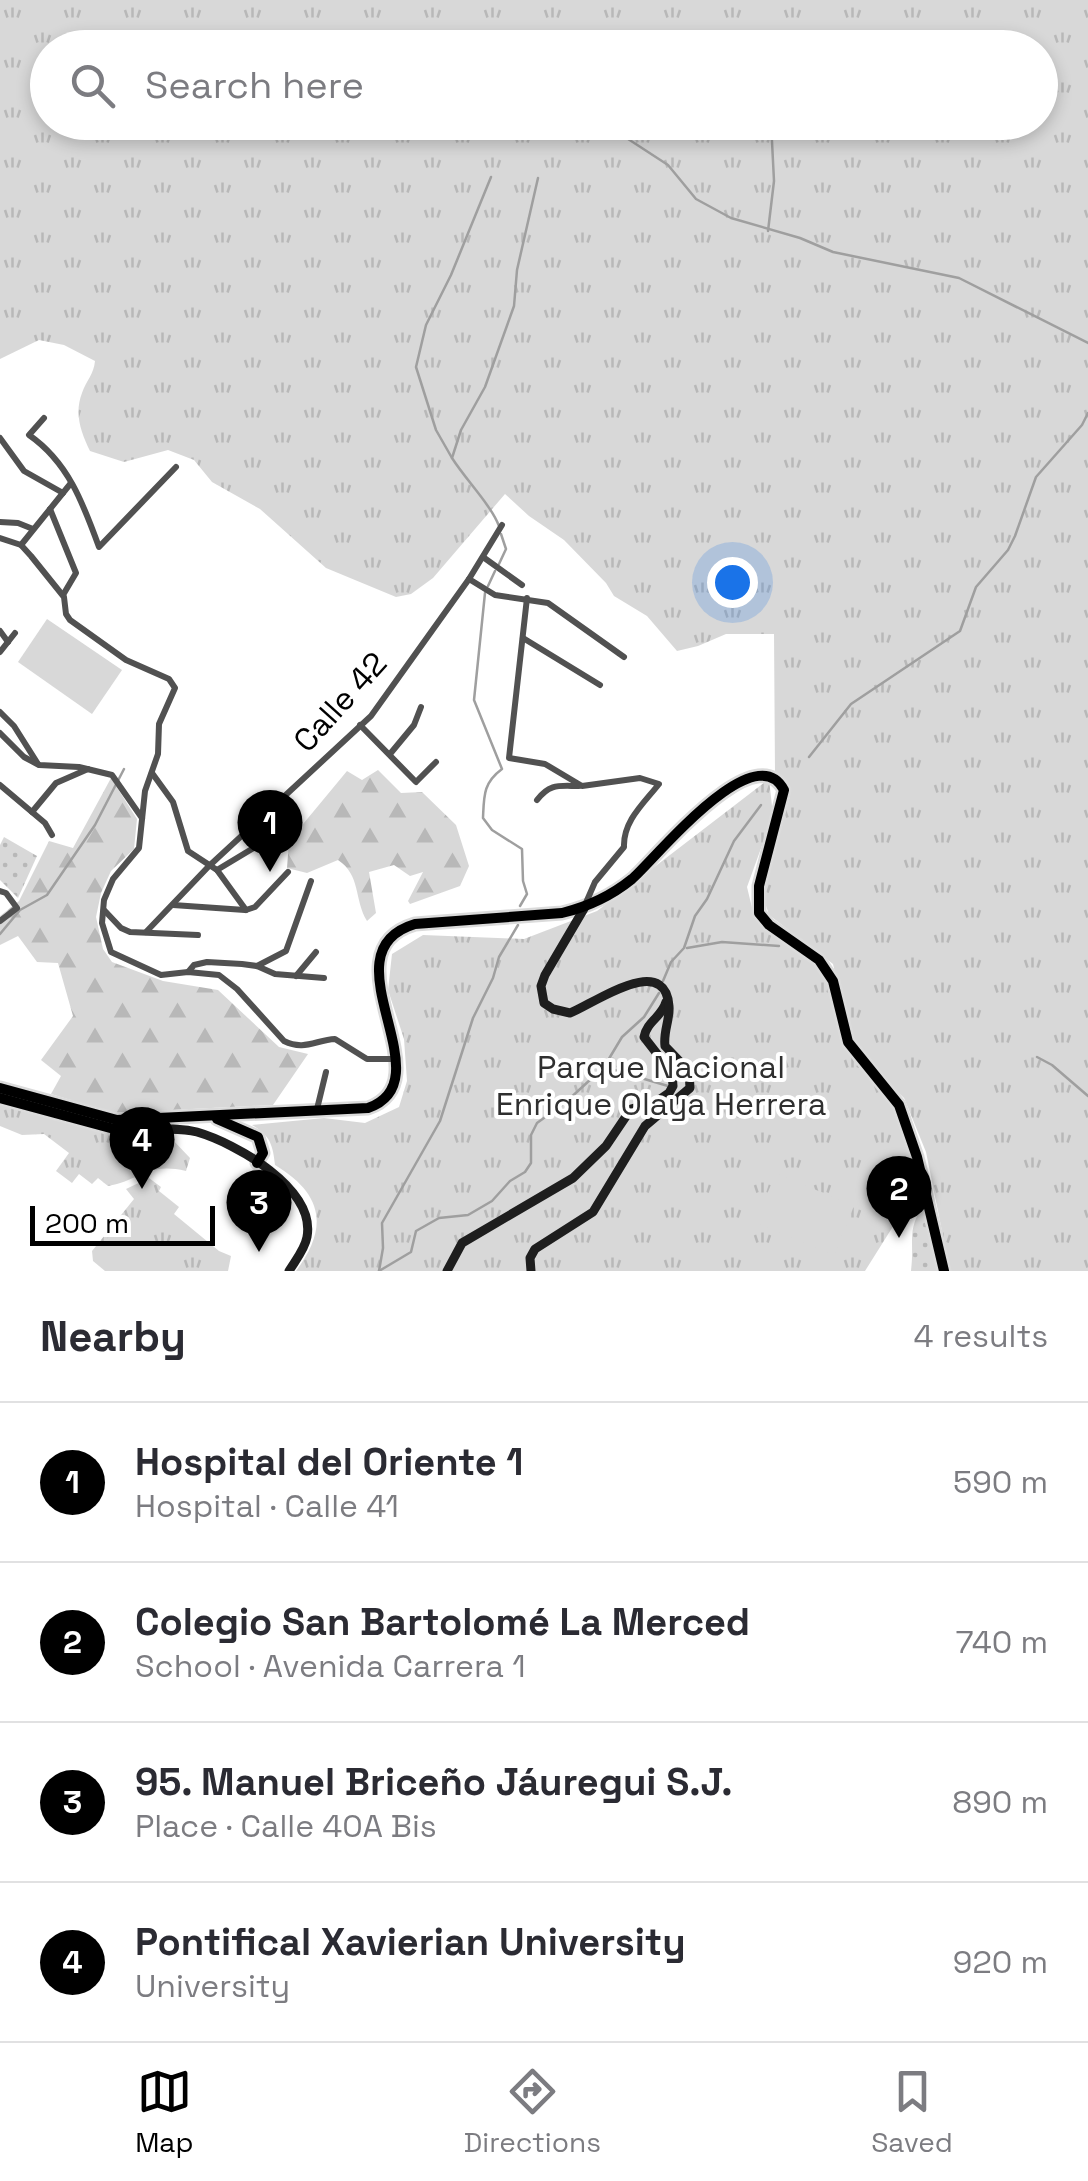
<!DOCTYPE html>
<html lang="en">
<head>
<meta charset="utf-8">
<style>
	:root { --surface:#fff; --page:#f7f7f7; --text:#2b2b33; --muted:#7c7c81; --line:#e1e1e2; --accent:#000 }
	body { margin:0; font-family:"Space Grotesk",sans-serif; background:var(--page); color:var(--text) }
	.scale { position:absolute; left:30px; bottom:25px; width:185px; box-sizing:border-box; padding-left:10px; border:5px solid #000; border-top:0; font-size:28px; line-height:35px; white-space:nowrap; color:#000; -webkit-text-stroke:8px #fff; paint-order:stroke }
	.you { position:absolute; left:732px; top:582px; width:35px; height:35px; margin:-25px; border:8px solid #fff; border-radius:50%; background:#1a73e8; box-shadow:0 0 0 15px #1a73e833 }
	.badge { display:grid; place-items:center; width:65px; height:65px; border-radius:50%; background:var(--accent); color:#fff; font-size:32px; font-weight:700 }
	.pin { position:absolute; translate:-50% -82px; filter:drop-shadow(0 2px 5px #0008) }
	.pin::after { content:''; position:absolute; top:52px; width:35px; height:30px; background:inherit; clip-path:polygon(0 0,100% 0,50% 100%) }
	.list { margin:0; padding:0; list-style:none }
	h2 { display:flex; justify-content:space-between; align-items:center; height:130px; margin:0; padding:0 40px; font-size:42px }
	h2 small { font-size:32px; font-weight:400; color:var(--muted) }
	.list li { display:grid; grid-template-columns:65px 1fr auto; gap:30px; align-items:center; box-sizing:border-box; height:160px; padding:0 40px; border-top:2px solid var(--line) }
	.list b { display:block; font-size:38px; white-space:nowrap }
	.list p { margin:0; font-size:32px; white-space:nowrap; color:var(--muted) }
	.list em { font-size:32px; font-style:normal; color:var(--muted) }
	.icon { flex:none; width:55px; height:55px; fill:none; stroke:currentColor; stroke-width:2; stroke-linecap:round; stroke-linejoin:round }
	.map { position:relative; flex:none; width:1088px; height:1271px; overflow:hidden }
	.search { position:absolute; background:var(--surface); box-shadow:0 5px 15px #0003; left:30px; right:30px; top:30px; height:110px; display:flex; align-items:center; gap:25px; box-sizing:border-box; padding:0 35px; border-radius:55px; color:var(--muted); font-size:38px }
	.sheet { height:770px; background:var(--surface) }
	nav { display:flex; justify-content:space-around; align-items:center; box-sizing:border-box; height:140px; border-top:2px solid var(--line); background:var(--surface); font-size:28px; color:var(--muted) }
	nav a { display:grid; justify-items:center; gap:5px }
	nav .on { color:var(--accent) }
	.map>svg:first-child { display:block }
	.grass { fill:url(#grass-dots) }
	.forest { fill:url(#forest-firs) }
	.park { fill:url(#park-tufts); fill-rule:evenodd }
	.garden { fill:#d8d8d8 }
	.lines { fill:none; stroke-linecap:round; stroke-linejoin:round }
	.stream { stroke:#9f9f9f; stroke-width:2.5 }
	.primary-casing { stroke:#dbdbdb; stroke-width:15 }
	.street { stroke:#515151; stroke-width:6 }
	.secondary { stroke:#1e1e1e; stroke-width:9 }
	.primary { stroke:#000; stroke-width:10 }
	.labels { text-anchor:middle; stroke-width:8; stroke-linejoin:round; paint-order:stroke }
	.street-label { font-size:32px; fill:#000; stroke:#fff }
	.park-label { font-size:32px; fill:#2f2f2f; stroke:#fff }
</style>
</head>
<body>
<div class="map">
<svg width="1088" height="1271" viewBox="0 0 1088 1271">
	<defs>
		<pattern id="grass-dots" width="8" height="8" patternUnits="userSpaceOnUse" patternTransform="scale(2.5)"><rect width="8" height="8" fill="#d8d8d8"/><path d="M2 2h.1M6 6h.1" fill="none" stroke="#b8b8b8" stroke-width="1.8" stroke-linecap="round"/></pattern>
		<pattern id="forest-firs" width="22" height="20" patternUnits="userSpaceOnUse" patternTransform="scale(2.5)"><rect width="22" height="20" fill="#d8d8d8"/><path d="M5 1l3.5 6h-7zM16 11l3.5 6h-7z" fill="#b8b8b8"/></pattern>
		<pattern id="park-tufts" width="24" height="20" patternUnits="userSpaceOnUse" patternTransform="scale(2.5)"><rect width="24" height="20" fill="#d8d8d8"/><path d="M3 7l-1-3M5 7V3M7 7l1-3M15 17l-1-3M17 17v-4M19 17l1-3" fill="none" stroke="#b8b8b8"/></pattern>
	</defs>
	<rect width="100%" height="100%" fill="#fff"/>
	<g class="grass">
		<polygon points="4,837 37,856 18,898 0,880 0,845"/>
		<path d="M923,1205l14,66h-26c4,-31 -5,-38 12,-66z"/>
	</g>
	<g class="forest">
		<path d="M378,770l23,23 21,-1 34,33 13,41 -9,20 -50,18 -2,-3 15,-29 -13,4 -16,-11 -25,7 7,41 -9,8c-13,-21 -6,-46 -29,-61l-31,13 -20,-5 2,-27 58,-70 15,9z"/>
		<polygon points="111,778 137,819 134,849 111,871 101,893 96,917 103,949 112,962 163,981 218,990 279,1047 308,1054 273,1105 113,1113 51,1094 61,1076 41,1060 73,1016 58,963 37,962 18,936 0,945 0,916 19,901 49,841 73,848"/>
	</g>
	<g class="park">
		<path d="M0,0h1088v1271h-138l-24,-119 -22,-54 -30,-28 -23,-28 -18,-78 -64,-49 -7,-22 28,-97 -5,-15 -10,-9 -1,-138h-48l-28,12 -21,5 -30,-35 -33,-20 -8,-13 -42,-43 -35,-24 -24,-22 -72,84 -22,16 -15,3 -70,-29 -66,-59 -48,-27 -18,-22 -26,-10 -44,12 -34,-11c-9,-19 -16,-37 -8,-58 4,-12 12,-19 13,-32l-31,-16 -25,-5 -39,19zM48,48h992v74h-992z"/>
		<path d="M769,779l4,36 -26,72 7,29 68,52 10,17 6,38 58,79 14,34 9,49 -54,86h-569c33,-44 27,-77 -21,-106 -2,-20 -5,-30 -23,-40l72,-7 41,5 34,-16 8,-26 -3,-42 -16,-49 4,-36 31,-19 101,4 73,-28z"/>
		<path d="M0,1104l120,34h51l19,20 -4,13c-40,-9 -46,10 -78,15l-10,-8 -6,6 -13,-10 -7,9 -16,-12 13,-18 -25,-19 -22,1 -22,-9z"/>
		<polygon points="149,1178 161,1187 159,1191 179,1207 174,1214 219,1251 231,1256 228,1271 105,1271 93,1261 92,1251 134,1199 126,1189"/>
	</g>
	<g class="garden">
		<polygon points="47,619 122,670 92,714 18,662"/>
		<polygon points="776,1173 854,1206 834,1255 755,1222"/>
		<polygon points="123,1219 188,1271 111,1271 93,1256"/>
	</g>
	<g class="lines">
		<g class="stream">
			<polyline points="602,122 668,165 696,199 731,218 800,238 833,252 959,278 1088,343"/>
			<polyline points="768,231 774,181 771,122"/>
			<polyline points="452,458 436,430 416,367 426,325 451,275 491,177"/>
			<path d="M499,526c-8,-21 -33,-46 -47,-68l9,-28 24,-43 29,-81 3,-36 21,-92"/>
			<polyline points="499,564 506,549 501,534"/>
			<polyline points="488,586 495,571"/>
			<path d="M485,593l-11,107 28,69c-19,14 -18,27 -19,49l9,12 30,19 1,32 4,13 -7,12"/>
			<polyline points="809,757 851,704 960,631 976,587 1008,550 1015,536 1036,477 1082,425 1088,413"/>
			<polyline points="0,934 20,910 47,895 95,825 124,769"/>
			<polyline points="687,948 722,942 779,946"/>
			<polyline points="663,981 671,962 684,948 695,916 707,899 734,841 761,805"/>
			<polyline points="1037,1057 1052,1065 1088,1096"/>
			<polyline points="604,1067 668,1086"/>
			<polyline points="379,1271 411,1252 416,1231 439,1218 468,1215 492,1201 510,1181 525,1172 531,1163 531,1135 537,1123 566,1102 604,1067 622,1037 644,1017 659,993"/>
			<polyline points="379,1271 383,1248 382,1223 440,1121 473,1018 493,978 499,957 518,925"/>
		</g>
		<g class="primary-casing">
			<g id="primary">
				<path d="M0,1088l117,32 251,-12c80,-28 -46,-156 47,-184l147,-11c25,-6 49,-17 70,-34 23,-20 123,-145 152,-89l-25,96v27l10,12 50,35 14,21 15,61 51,63 18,52 27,114"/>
				<polyline points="0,1098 114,1129 135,1130 164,1122"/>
				<polyline points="217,1119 258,1137 263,1153 257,1163"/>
			</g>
		</g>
		<g class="street">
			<path d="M44,418l-15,17c39,27 54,68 70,112l77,-80"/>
			<polyline points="0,438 24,471 63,493"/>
			<polyline points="50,509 76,573 63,595"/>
			<polyline points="0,522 18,523 33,529"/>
			<path d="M0,538l21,7 10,11 33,41 2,17 4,6 56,40 43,19 6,9 -16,36 -1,30 -13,37 -6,57 -26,31 -9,21 -2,23 9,29 50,23 27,-3 31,3 18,14 47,52c20,10 32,-1 51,-2l32,20h27"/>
			<polyline points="21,545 71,483"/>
			<polyline points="483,557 522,585"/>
			<polyline points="469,579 495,595 548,603 624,657"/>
			<path d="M527,598l-18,160 36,6 37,22 58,-8 19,6c-15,19 -36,37 -35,63l-29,35 -10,23"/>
			<polyline points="0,631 8,642"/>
			<polyline points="523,638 600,685"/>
			<polyline points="0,652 15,633"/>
			<polyline points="0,712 14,726 38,764"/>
			<polyline points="360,725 416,782 436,762"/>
			<polyline points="0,733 24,757 39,765 79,767 112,775 142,818"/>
			<polyline points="390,754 414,725 421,707"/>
			<polyline points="152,773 173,802 188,851 217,870 246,910"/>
			<polyline points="0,785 45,823 52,835"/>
			<path d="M537,800c13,-17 22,-14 42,-14"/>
			<polyline points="32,812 56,783 88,769"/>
			<polyline points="217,870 270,838"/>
			<polyline points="0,891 6,893 17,908 0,921"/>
			<polyline points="173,905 245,910"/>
			<polyline points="104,910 121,928 130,932 198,935"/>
			<polyline points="246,910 255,907 288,872"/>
			<polyline points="146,932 209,866 371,716 469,579 502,525"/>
			<polyline points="257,966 286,951 311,881"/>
			<polyline points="189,971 194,965 207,962 242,964 257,966 275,974 324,978"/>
			<polyline points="296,976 316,952"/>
			<polyline points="317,1109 326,1072"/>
		</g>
		<g class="secondary">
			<path d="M143,1130c17,0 36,-3 54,2 38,11 119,56 110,105 -2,12 -12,24 -18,34"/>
			<path d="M447,1271l15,-28 111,-65 33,-32 25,-37 25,-7 13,-9 4,-7 -1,-13 -28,-36c3,-16 18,-20 22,-35"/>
			<path d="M531,1271l-1,-13 5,-9 58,-37 52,-86 45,-38 -1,-17 -24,-25c-2,-14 5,-26 4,-40 -4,-55 -77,-1 -99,7l-17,-4 -9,-6 -3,-17 4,-11 40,-68"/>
		</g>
		<use href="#primary" class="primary"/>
	</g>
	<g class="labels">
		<g class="street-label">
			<text transform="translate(340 702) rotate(-48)" y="11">Calle 42</text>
		</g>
		<g class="park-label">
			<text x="661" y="1078">Parque Nacional<tspan x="661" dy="37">Enrique Olaya Herrera</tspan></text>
		</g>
	</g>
</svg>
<div class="scale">200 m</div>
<div class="you"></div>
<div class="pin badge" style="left:270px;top:872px">1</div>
<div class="pin badge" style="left:899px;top:1238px">2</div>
<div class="pin badge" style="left:259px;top:1252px">3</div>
<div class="pin badge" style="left:142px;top:1189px">4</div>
<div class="search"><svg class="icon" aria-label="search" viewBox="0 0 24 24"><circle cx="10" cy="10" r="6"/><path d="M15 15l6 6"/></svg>Search here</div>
</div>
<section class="sheet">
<h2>Nearby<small>4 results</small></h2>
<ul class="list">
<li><span class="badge">1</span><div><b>Hospital del Oriente 1</b><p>Hospital · Calle 41</p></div><em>590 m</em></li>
<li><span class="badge">2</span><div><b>Colegio San Bartolomé La Merced</b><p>School · Avenida Carrera 1</p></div><em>740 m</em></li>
<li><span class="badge">3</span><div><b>95. Manuel Briceño Jáuregui S.J.</b><p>Place · Calle 40A Bis</p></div><em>890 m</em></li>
<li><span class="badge">4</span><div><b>Pontifical Xavierian University</b><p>University</p></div><em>920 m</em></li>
</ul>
</section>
<nav>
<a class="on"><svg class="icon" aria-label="map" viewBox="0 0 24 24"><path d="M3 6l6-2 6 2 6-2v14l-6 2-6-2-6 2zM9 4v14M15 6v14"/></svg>Map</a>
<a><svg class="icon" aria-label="directions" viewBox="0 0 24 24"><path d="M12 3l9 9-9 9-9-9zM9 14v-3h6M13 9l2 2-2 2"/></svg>Directions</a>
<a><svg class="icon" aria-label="saved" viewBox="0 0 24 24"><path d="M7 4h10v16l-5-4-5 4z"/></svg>Saved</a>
</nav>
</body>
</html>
